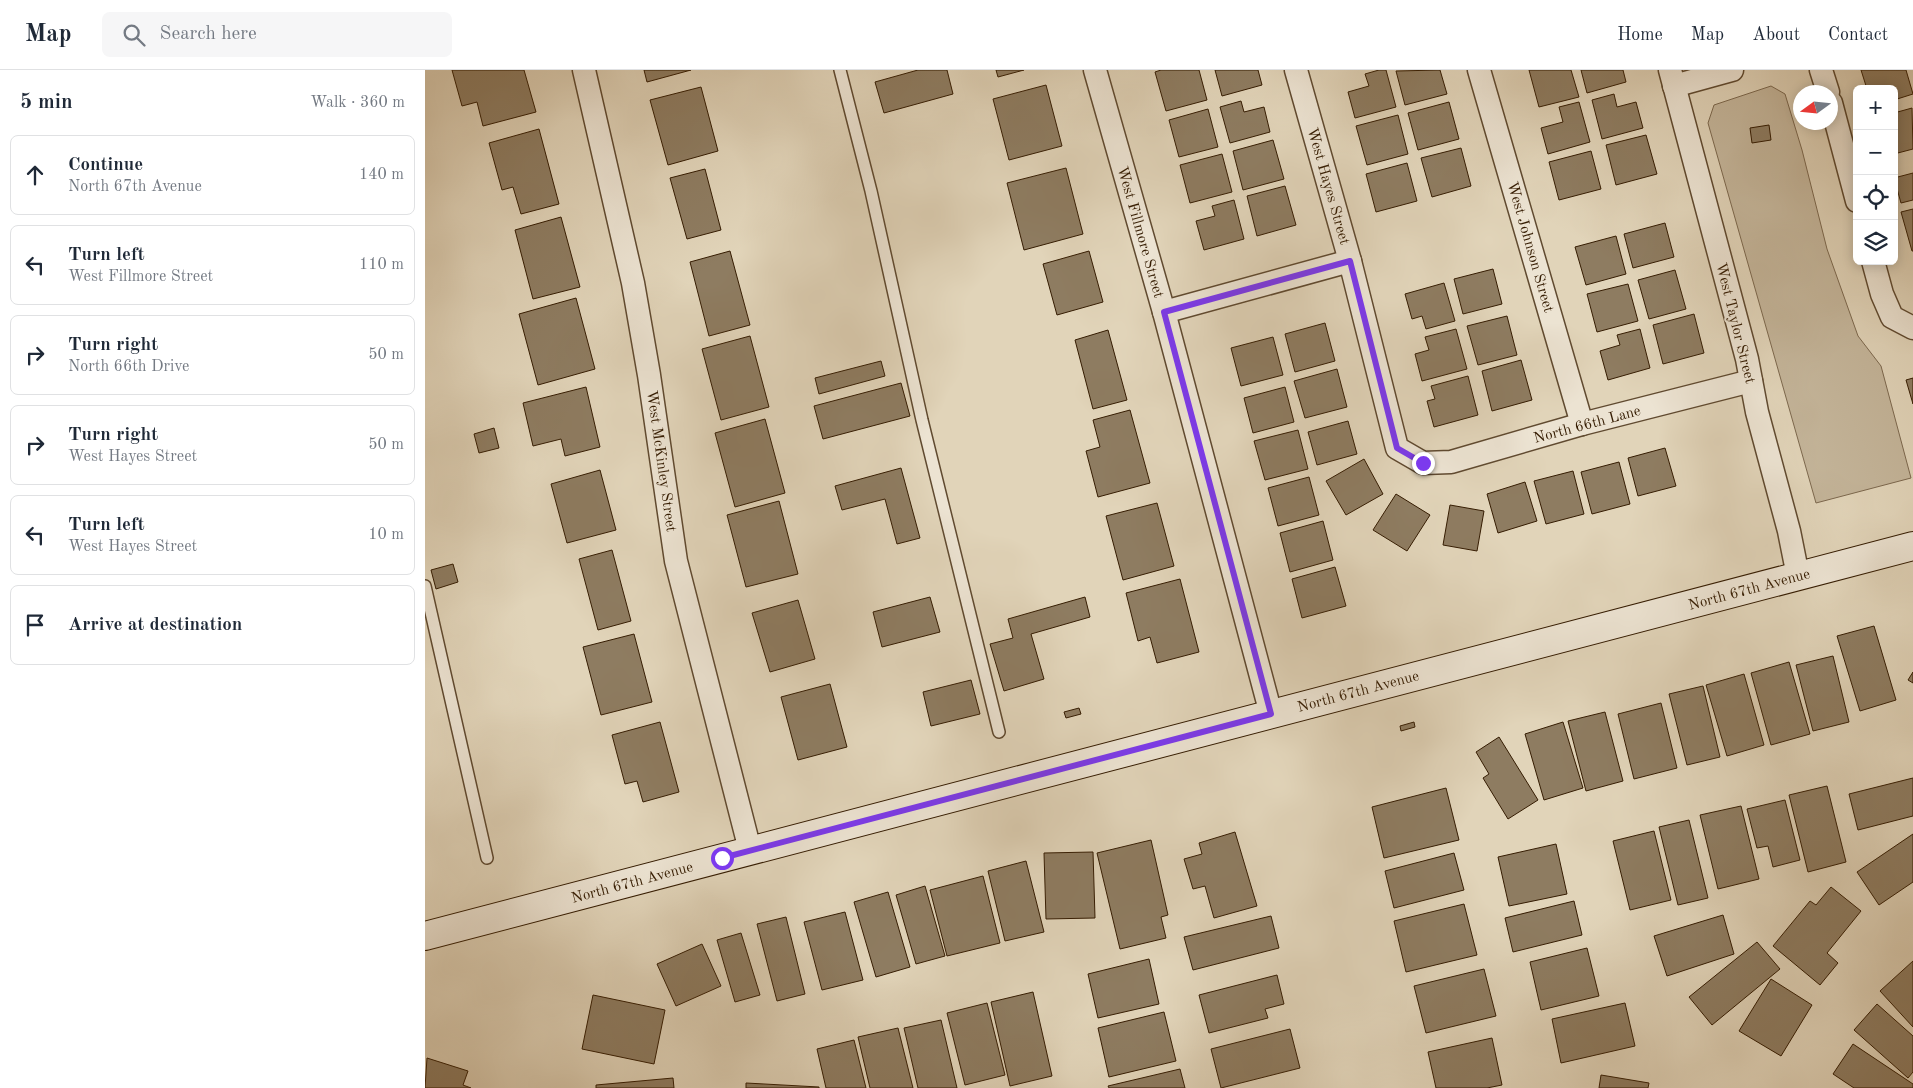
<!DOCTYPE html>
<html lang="en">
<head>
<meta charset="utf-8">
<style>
	:root { --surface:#fff; --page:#f6f6f7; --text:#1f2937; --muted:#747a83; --line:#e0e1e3 }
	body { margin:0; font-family:"Old Standard TT",serif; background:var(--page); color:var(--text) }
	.controls { position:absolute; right:15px; top:15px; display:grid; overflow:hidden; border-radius:8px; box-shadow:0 2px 12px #0003 }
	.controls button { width:45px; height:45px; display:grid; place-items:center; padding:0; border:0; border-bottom:1px solid var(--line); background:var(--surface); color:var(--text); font:25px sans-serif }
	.compass { position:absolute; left:1368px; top:15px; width:45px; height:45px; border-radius:50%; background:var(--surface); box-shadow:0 2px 12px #0003; rotate:255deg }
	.stop { position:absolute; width:15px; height:15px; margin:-11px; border:4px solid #7c3aed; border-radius:50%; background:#fff }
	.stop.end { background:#7c3aed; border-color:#fff; box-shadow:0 1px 5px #0008 }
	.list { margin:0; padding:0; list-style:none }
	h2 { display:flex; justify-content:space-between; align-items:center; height:65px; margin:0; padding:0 20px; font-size:21px }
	h2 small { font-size:16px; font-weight:400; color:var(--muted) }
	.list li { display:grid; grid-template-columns:32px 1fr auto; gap:15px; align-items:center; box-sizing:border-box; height:80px; margin:0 10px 10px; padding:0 10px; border:1px solid var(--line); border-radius:8px }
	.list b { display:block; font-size:19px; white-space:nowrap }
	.list p { margin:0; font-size:16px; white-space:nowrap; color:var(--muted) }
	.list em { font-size:16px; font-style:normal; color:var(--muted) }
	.icon { flex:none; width:28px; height:28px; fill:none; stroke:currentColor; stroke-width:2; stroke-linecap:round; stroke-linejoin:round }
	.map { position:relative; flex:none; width:1488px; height:1018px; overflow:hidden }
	header { display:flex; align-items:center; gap:30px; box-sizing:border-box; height:70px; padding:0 25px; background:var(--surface); border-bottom:1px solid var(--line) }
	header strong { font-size:24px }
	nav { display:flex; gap:28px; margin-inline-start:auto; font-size:18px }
	.search { width:350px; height:45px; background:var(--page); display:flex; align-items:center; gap:12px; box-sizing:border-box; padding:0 18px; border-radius:8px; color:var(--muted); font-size:19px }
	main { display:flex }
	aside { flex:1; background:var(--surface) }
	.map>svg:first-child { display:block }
	.green { fill:#c4b59a; stroke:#7c684e }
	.building { fill:#8e7c61; stroke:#351c02 }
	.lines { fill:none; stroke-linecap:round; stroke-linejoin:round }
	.lane-casing { stroke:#604a30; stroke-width:14 }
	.street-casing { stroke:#604a30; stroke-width:25 }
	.secondary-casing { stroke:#351c02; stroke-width:30 }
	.lane { stroke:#ece3d2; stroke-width:11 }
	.street { stroke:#ece3d2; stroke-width:22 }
	.secondary { stroke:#ece3d2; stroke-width:28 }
	.route { stroke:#7c3aed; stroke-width:6 }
	.labels { text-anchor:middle; stroke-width:4; stroke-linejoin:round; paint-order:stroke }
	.street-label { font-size:15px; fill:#351c02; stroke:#ece3d2 }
</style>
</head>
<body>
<header>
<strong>Map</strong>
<div class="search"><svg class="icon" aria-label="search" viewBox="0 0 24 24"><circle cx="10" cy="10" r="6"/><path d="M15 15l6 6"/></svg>Search here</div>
<nav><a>Home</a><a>Map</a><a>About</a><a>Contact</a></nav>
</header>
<main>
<aside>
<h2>5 min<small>Walk · 360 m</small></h2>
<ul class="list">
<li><svg class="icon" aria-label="ahead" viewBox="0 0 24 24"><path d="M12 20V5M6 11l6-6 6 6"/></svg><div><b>Continue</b><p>North 67th Avenue</p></div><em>140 m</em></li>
<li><svg class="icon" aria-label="left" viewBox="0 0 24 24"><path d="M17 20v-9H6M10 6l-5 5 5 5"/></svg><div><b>Turn left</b><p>West Fillmore Street</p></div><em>110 m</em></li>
<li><svg class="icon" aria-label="right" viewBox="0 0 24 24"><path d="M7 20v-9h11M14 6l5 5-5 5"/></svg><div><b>Turn right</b><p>North 66th Drive</p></div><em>50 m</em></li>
<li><svg class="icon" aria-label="right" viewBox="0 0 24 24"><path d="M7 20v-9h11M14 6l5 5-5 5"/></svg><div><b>Turn right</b><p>West Hayes Street</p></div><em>50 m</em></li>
<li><svg class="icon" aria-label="left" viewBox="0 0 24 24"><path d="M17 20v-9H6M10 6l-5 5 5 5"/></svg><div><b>Turn left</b><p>West Hayes Street</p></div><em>10 m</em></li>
<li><svg class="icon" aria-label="arrive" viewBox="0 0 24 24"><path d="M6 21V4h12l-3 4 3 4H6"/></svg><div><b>Arrive at destination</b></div></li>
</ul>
</aside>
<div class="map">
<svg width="1488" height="1018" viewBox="0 0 1488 1018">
	<rect width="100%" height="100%" fill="#e1d4b9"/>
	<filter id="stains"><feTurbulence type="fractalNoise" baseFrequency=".004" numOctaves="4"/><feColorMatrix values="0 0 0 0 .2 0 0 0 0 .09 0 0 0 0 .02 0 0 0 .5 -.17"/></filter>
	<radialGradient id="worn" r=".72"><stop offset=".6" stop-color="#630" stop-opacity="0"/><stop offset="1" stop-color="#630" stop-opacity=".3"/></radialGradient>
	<polygon class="green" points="1346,16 1360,24 1377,80 1402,179 1433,266 1456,296 1486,408 1391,433 1283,53 1289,35"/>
	<g class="building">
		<polygon points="27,0 99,0 111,42 58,56 52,32 37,36"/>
		<polygon points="219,0 266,0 222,12"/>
		<polygon points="493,0 522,0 528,24 459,43 450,12"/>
		<polygon points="571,0 599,0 573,7"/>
		<polygon points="736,0 774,0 782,30 741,41 730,2"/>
		<polygon points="790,0 833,0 837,15 797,26"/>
		<polygon points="954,0 961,0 971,37 930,48 923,22 944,16 940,4"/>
		<polygon points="1015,0 1022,24 980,35 971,1"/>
		<polygon points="1104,0 1146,0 1154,27 1114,37"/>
		<polygon points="1156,0 1198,0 1201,12 1162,23"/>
		<polygon points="1436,0 1481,0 1488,24 1469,30 1469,19 1442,19"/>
		<polygon points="621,15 637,76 584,90 568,29"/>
		<polygon points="276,17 293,81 243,95 225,30"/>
		<polygon points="1189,24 1192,37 1211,32 1218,58 1177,69 1167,30"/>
		<polygon points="816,31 819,42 839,37 845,62 805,73 795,37"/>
		<polygon points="1024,32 1034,69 993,80 983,43"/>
		<polygon points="1154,32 1165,72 1123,84 1116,58 1138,52 1134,37"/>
		<polygon points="1487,38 1488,79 1469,84 1469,43"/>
		<polygon points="783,39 793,77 754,87 744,50"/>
		<polygon points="973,45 983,84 942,95 931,56"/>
		<polygon points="1344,55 1346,70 1327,73 1325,58"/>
		<polygon points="114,59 134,134 96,144 88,117 77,120 64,73"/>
		<polygon points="1221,65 1232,104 1191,115 1181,75"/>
		<polygon points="848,70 859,109 818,120 808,81"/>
		<polygon points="1036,78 1046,116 1007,127 996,88"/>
		<polygon points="1166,81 1176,119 1134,130 1124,92"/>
		<polygon points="797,84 807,122 765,133 755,95"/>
		<polygon points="982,93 992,131 951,142 941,104"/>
		<polygon points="641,98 658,164 599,180 582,113"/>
		<polygon points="280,99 296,160 262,169 245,108"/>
		<polygon points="1488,103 1488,130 1476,133 1469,108"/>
		<polygon points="860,116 871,155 832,166 822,126"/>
		<polygon points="809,130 819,169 779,180 771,151 790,146 787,136"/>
		<polygon points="1488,139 1488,181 1487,181 1476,142"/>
		<polygon points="136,147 155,217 108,229 90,160"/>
		<polygon points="1240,153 1249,187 1208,198 1199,164"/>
		<polygon points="1191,166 1201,204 1161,215 1150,177"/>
		<polygon points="305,181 325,255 284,266 265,192"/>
		<polygon points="664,181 678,232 632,245 618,194"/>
		<polygon points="1068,199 1077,234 1038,244 1029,209"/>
		<polygon points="1250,200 1261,239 1224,249 1213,210"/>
		<polygon points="1019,213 1030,251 1001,259 997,246 987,249 980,224"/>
		<polygon points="1203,214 1213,251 1172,262 1162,224"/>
		<polygon points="151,228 170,299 113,315 94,244"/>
		<polygon points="1269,244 1279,283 1238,294 1228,255"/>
		<polygon points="1082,246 1092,285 1053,295 1042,256"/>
		<polygon points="900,253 910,291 870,302 860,264"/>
		<polygon points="1031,259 1042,299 997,311 990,284 1004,280 1000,267"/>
		<polygon points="1215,259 1225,298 1183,310 1175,281 1195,275 1192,265"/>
		<polygon points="683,260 702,330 668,339 650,270"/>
		<polygon points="325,266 344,337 296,350 277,279"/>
		<polygon points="848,267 858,305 816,316 806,278"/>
		<polygon points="1096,290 1107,330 1067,341 1057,301"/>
		<polygon points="456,291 460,306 394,324 390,308"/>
		<polygon points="912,299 922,337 880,348 869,311"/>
		<polygon points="1043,306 1053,345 1009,357 1002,331 1010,329 1006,316"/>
		<polygon points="1488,308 1488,334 1481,310"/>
		<polygon points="476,313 485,346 398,369 389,336"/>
		<polygon points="161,317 175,377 140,386 136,369 108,376 98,333"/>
		<polygon points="860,317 869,352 828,363 819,328"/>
		<polygon points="705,340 725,413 673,427 661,381 675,377 668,350"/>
		<polygon points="340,349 360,423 310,437 290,363"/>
		<polygon points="923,351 932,384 892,395 883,362"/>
		<polygon points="69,358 74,378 54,383 49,364"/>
		<polygon points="873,360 883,399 840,410 829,371"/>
		<polygon points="1240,378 1251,416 1213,426 1203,388"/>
		<polygon points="939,389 958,424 921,445 901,411"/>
		<polygon points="1194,392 1205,434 1167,444 1156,402"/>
		<polygon points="476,398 495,468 472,474 460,429 417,440 410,416"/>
		<polygon points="175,400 191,460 142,473 126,414"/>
		<polygon points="1148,401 1159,444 1121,454 1109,411"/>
		<polygon points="884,407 894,445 853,456 843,418"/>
		<polygon points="1100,412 1112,451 1073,463 1062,424"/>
		<polygon points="971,424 1005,445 982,481 948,460"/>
		<polygon points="354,431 373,504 321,517 302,445"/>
		<polygon points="732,433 749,496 698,510 681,446"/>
		<polygon points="1025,435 1059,441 1052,481 1018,475"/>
		<polygon points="898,451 908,490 865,502 855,463"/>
		<polygon points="187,480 206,551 173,560 154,489"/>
		<polygon points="28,494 33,512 11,519 6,500"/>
		<polygon points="910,497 921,536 877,548 867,509"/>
		<polygon points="755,509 774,582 732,593 725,567 713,571 701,523"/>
		<polygon points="505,527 515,562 457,577 448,542"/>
		<polygon points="660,527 665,547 606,564 619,609 579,621 565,574 588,568 583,549"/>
		<polygon points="373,530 390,589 345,602 327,543"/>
		<polygon points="1449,556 1471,630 1435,641 1412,566"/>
		<polygon points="209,564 227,632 176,645 158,577"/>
		<polygon points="1408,586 1424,652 1388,661 1371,595"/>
		<polygon points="1364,592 1385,664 1346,675 1326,603"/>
		<polygon points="1488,602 1488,613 1483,610"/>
		<polygon points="1319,604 1339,675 1302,686 1281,615"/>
		<polygon points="546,610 555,644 506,656 498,622"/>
		<polygon points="405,614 422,677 373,690 356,627"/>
		<polygon points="1278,616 1295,687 1262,695 1244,624"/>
		<polygon points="1236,633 1252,698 1209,709 1193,644"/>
		<polygon points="654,638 656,644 641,648 639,642"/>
		<polygon points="1180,642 1198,711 1161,721 1143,651"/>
		<polygon points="235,652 254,722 218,732 212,711 200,714 187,665"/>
		<polygon points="989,652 990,657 976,661 975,656"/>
		<polygon points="1138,652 1158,718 1119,730 1100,664"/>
		<polygon points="1074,667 1113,730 1083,749 1058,708 1064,704 1051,682"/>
		<polygon points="1488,708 1488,746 1433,760 1424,724"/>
		<polygon points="1402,716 1421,792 1383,802 1364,725"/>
		<polygon points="1021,718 1034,770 959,788 947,737"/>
		<polygon points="1360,730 1375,790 1348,797 1343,776 1332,778 1322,739"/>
		<polygon points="1316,736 1334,809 1293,819 1275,745"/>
		<polygon points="1264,750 1283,828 1253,835 1234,757"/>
		<polygon points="1229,761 1246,830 1205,840 1188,771"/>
		<polygon points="810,762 832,836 789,848 780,816 768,819 759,789 777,784 774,773"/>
		<polygon points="1488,764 1488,812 1454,835 1432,802"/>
		<polygon points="726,770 743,845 736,847 741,868 695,879 672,783"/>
		<polygon points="1131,774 1142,824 1084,836 1073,787"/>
		<polygon points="668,782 670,848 621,849 619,783"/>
		<polygon points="1029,783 1039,820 969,838 960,801"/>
		<polygon points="601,791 619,862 580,871 563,801"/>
		<polygon points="558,806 575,873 522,886 505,820"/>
		<polygon points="500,816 520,886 491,894 471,825"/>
		<polygon points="1406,817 1436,841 1402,883 1413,893 1395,915 1348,876 1385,831 1391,835"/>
		<polygon points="463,822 485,897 451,907 429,832"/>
		<polygon points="1149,831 1157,865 1088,882 1080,848"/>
		<polygon points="1039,834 1052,885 981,902 969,851"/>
		<polygon points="420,842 438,910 397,920 379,852"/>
		<polygon points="1298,845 1309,884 1242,906 1229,866"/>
		<polygon points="846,846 854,878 768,900 759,867"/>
		<polygon points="361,847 380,924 352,931 332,854"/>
		<polygon points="316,863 335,925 310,932 292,870"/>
		<polygon points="1332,872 1355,899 1287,955 1264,927"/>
		<polygon points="277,874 296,916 251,936 232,894"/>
		<polygon points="1162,878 1174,926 1116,940 1105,892"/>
		<polygon points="724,889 734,934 673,948 663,904"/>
		<polygon points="1488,891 1488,957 1455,921"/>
		<polygon points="1059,899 1071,946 1001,963 989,916"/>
		<polygon points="852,905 859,934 840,939 843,948 784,963 774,925"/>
		<polygon points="1346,909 1387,935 1356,986 1314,961"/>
		<polygon points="608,922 627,1006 585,1016 566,932"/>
		<polygon points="168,925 240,940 229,994 157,979"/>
		<polygon points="562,933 580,1005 540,1015 522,943"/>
		<polygon points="1200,933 1210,976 1136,993 1127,949"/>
		<polygon points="1452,934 1488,966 1488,1002 1483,1008 1429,960"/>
		<polygon points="739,942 751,991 684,1007 673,958"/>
		<polygon points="516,950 532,1018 493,1018 479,958"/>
		<polygon points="473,958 488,1018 445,1018 433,967"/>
		<polygon points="865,959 875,998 796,1018 786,979"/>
		<polygon points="1067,968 1077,1015 1062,1018 1011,1018 1003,982"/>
		<polygon points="429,970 441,1018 401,1018 392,979"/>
		<polygon points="1428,974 1488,1014 1488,1018 1429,1018 1408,1004"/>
		<polygon points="2,988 43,1001 38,1015 46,1018 0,1018"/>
		<polygon points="755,999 760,1018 684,1018 683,1016"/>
		<polygon points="1176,1005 1224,1013 1223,1018 1174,1018"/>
		<polygon points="248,1008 249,1018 171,1018 171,1015"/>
		<polygon points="321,1013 394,1017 394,1018 321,1018"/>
	</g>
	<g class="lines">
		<g class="lane-casing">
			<g id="lane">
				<polyline points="415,0 446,121 497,350 574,662"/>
				<polyline points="0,516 62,788"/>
			</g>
		</g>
		<g class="street-casing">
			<g id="street">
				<polyline points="159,0 208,213 224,305 251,491 325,780"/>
				<polyline points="670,0 739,242 846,644"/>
				<polyline points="871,0 925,191 972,378 998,393 1026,392 1157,354 1326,311"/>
				<polyline points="1054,0 1157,354"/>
				<polyline points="1245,0 1322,289 1332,342 1364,461 1373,506"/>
				<polyline points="1396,0 1403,22"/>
				<polyline points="1249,16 1307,0"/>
				<polyline points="1406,33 1432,131"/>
				<polyline points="1448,191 1457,224 1467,247 1488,258"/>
				<polyline points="739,242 925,191"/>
			</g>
		</g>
		<g class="secondary-casing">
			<polyline id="secondary" points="0,866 1488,476"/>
		</g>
		<use href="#lane" class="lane"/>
		<use href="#street" class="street"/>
		<use href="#secondary" class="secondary"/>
	</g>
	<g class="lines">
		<polyline class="route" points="297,788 846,644 739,242 925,191 972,378 998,393"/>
	</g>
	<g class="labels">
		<g class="street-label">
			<text transform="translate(904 116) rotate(74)" y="5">West Hayes Street</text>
			<text transform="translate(716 162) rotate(74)" y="5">West Fillmore Street</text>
			<text transform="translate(1106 177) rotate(74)" y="5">West Johnson Street</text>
			<text transform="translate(1311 253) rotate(76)" y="5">West Taylor Street</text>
			<text transform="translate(1162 354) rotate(-15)" y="5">North 66th Lane</text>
			<text transform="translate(237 391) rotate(82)" y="5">West McKinley Street</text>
			<text transform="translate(1324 519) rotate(-15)" y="5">North 67th Avenue</text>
			<text transform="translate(933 621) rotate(-15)" y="5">North 67th Avenue</text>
			<text transform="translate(207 812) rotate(-15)" y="5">North 67th Avenue</text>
		</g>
	</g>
	<rect width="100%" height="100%" filter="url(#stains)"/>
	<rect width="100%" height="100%" fill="url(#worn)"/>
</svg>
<div class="controls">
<button>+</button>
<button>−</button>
<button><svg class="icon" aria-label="locate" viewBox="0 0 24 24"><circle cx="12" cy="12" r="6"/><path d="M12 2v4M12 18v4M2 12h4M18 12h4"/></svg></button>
<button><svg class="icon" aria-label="layers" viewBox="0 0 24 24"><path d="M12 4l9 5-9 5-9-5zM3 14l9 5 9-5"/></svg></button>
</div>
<svg class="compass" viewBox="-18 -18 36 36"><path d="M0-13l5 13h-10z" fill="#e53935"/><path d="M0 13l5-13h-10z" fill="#747a83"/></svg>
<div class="stop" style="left:297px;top:788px"></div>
<div class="stop end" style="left:998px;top:393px"></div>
</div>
</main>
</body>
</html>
